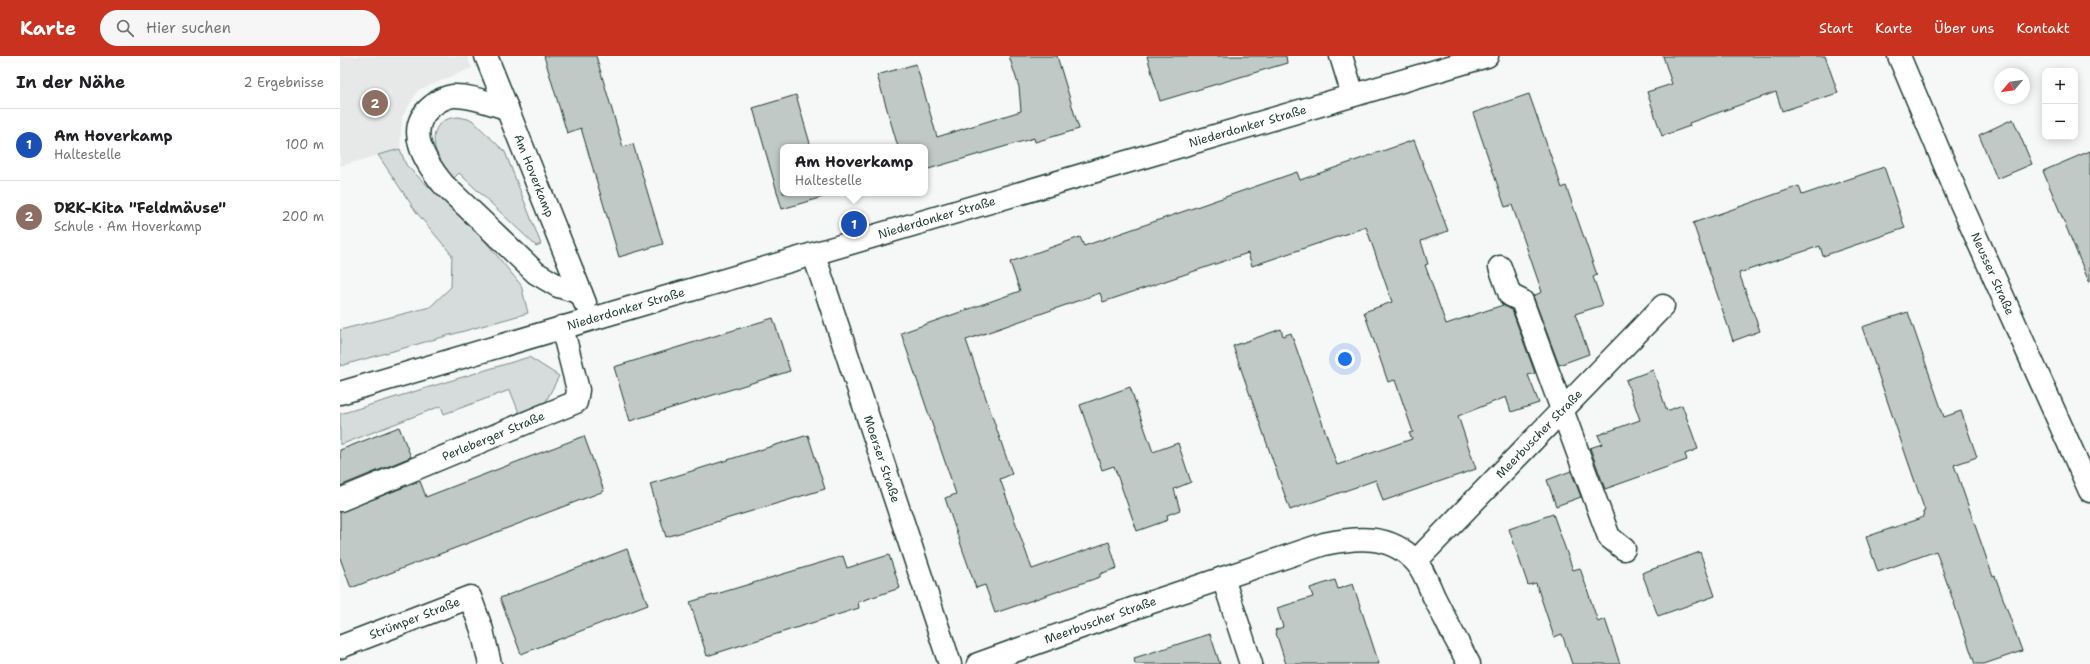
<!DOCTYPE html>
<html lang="de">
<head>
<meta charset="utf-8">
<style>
	:root { --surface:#fff; --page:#f6f6f6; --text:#202124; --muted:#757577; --line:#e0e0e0; --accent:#c8321e }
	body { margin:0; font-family:"Shantell Sans",sans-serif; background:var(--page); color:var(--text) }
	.controls { position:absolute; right:12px; top:12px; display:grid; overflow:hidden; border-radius:8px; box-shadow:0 2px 10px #0003 }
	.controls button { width:36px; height:36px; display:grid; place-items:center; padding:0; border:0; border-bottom:1px solid var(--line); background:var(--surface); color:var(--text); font:20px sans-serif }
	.compass { position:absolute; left:1654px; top:12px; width:36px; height:36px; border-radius:50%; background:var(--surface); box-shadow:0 2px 10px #0003; rotate:241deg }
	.you { position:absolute; left:1005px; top:303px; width:14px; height:14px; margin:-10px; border:3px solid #fff; border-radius:50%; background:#1a73e8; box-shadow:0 0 0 6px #1a73e833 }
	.badge { display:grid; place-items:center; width:26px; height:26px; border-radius:50%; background:var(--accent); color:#fff; font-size:13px; font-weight:700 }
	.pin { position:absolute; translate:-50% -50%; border:2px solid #fff; box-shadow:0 1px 4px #0006 }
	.popup { position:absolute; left:440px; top:88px; width:148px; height:52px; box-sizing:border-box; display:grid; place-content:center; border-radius:8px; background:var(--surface); filter:drop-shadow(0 1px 3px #0005); font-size:13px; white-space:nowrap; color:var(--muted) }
	.popup b { font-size:15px; color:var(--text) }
	.popup::after { content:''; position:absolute; left:50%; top:100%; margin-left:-8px; border:8px solid transparent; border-top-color:var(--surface) }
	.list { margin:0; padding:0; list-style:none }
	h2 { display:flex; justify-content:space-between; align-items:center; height:52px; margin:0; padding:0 16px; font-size:17px }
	h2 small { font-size:13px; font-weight:400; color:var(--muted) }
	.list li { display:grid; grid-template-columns:26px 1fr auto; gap:12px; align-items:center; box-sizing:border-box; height:72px; padding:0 16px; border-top:1px solid var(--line) }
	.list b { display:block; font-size:15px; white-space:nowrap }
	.list p { margin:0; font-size:13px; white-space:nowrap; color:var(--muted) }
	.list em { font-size:13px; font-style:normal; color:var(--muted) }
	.icon { flex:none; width:22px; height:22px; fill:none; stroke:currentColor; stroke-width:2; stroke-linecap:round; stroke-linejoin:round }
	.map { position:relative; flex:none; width:1750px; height:608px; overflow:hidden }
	header { display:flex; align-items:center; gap:24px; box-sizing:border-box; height:56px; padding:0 20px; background:var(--accent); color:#fff }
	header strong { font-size:19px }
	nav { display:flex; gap:22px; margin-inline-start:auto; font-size:14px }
	.search { width:280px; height:36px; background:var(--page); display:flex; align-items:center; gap:10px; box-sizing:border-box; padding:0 14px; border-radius:22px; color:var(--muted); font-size:15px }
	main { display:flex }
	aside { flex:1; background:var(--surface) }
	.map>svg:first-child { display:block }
	.built { fill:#e6e9e8 }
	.green { fill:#d6dcdb; stroke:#7a8c88 }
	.building { fill:#c0c9c6; stroke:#1f3d34 }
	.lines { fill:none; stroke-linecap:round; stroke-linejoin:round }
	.minor-casing { stroke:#1f3d34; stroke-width:25 }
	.major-casing { stroke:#1f3d34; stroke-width:25 }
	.minor { stroke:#fff; stroke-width:22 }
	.major { stroke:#fff; stroke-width:22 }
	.labels { text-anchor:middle; stroke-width:3; stroke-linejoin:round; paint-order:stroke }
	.street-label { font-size:12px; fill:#1f3d34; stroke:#fff }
</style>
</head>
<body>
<header>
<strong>Karte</strong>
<div class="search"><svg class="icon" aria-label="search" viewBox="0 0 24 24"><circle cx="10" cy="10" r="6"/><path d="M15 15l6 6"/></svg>Hier suchen</div>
<nav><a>Start</a><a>Karte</a><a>Über uns</a><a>Kontakt</a></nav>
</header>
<main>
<aside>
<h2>In der Nähe<small>2 Ergebnisse</small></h2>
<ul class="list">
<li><span class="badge" style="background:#1a4fb4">1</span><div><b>Am Hoverkamp</b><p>Haltestelle</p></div><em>100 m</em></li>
<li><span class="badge" style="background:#8d6e63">2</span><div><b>DRK-Kita &quot;Feldmäuse&quot;</b><p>Schule · Am Hoverkamp</p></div><em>200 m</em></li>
</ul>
</aside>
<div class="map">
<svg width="1750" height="608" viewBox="0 0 1750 608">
	<rect width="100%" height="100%" fill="#f6f7f7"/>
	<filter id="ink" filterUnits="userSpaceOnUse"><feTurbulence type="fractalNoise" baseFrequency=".025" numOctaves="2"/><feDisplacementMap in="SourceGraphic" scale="8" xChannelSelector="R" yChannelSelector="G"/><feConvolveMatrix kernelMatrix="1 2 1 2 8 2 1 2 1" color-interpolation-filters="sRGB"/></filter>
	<g filter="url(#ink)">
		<polygon class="built" points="0,0 127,0 132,12 78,34 62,61 60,93 0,110"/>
		<g class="green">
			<path d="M119,61l13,3 33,32 36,92 -5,2 -77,-73 -6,6c-19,-19 -33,-60 6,-62z"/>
			<polygon points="60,93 66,109 145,185 181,229 188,257 0,310 0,274 90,251 111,231 112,199 77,157 38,99"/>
			<polygon points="189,301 219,320 204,349 180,359 170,334 104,358 101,350 0,389 0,358"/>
		</g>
		<g class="building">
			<polygon points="204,0 256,0 283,91 293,88 323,188 279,201 241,72 227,77"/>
			<polygon points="669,0 717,0 739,73 695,86 694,82 585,114 585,91 558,91 537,19 576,8 597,81 681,55 679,31"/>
			<polygon points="807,0 946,0 947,7 820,45"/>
			<polygon points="1323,0 1485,0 1498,37 1442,55 1436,36 1349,67 1350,70 1322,80 1307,36 1332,28"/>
			<polygon points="1189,38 1222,132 1226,130 1257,219 1253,221 1263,249 1235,258 1249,298 1219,309 1193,240 1202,236 1172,149 1165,151 1133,57"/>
			<polygon points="456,39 471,91 443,91 443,137 485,137 486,140 442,153 413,52"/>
			<polygon points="1673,63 1692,108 1657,123 1639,79"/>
			<polygon points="1074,84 1108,175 1081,185 1088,208 1085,209 1106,268 1163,249 1172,254 1195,317 1188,319 1199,347 1171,356 1166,341 1118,360 1136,413 1043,445 1036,424 950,454 893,290 941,273 943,280 951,277 997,409 1072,383 1069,377 1073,376 1055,324 1048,326 1024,256 1052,246 1026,171 912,210 908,197 763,246 760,237 626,284 672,418 660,423 692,513 769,486 777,512 760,518 760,521 655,557 645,529 636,532 612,463 605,442 616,438 561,277 680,235 670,206 740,181 744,190 957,116 960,124"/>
			<polygon points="1750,95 1750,226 1749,226 1703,115"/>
			<polygon points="1544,111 1565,172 1483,200 1480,190 1399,217 1420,275 1393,285 1353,167 1459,130 1462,139"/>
			<polygon points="1568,256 1604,361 1621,355 1637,401 1614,409 1653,521 1655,520 1682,595 1644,608 1635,608 1596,495 1538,516 1526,481 1584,461 1583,456 1585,455 1522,271"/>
			<polygon points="433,262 450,315 290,365 274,311"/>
			<polygon points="1313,314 1327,355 1342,349 1358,393 1345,398 1347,404 1265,433 1250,392 1262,388 1258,379 1300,364 1286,324"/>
			<polygon points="790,331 813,396 838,387 851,426 834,433 840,454 827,459 828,464 797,475 774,410 762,414 740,349"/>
			<polygon points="59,371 71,401 0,430 0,394"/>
			<polygon points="468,379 485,433 326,481 310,428"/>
			<polygon points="244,380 264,435 11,532 0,502 0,456 80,425 86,441 91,439"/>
			<polygon points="1231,415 1241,441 1216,450 1207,424"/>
			<polygon points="1213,458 1233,514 1240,512 1258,566 1265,563 1280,608 1232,608 1222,578 1214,581 1196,527 1188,529 1169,473"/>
			<polygon points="287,493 308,549 181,598 160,542"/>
			<polygon points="1360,496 1375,540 1318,560 1302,517"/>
			<polygon points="549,499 560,532 518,546 519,552 367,600 350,546 503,500 507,512"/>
			<polygon points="995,524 998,533 1013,528 1039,608 946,608 935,574 943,571 937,552 973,541 970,532"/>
			<polygon points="870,578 880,608 795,608 794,602"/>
		</g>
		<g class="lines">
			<g class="minor-casing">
				<g id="minor">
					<path id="s1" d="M146,0l99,247"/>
					<polyline points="1001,0 1013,39"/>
					<path d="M167,52c-16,-4 -37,-13 -54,-12 -8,1 -15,5 -21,10 -29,23 -6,57 11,78l93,89 22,13 23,7"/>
					<path id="s2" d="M474,199l136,409"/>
					<polyline points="1160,211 1170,239 1182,245 1269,481 1284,493"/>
					<path id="s3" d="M0,337l1147,-337"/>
					<path id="s4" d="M0,444l236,-98 2,-12 -16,-63"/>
					<path id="s5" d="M1076,505l247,-255"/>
					<polyline points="883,522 911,608"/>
					<path id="s6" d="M0,591l130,-50 12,33 8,34"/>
					<path id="s7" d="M638,608l162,-58 184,-62c33,-7 66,-10 91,17 9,9 14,26 20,38 11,22 22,43 34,65"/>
				</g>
			</g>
			<g class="major-casing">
				<g id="major">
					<path id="s8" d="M1559,0l61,145 130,290"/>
				</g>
			</g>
			<use href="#minor" class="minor"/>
			<use href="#major" class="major"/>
		</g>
	</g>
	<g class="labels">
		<g class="street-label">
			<text dy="4" stroke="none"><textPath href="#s3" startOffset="946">Niederdonker Straße</textPath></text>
			<text dy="4" stroke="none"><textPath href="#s1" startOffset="129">Am Hoverkamp</textPath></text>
			<text dy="4" stroke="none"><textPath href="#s3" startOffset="622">Niederdonker Straße</textPath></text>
			<text dy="4" stroke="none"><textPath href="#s8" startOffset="237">Neusser Straße</textPath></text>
			<text dy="4" stroke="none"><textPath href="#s3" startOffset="298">Niederdonker Straße</textPath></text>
			<text dy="4" stroke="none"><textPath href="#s5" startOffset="177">Meerbuscher Straße</textPath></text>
			<text dy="4" stroke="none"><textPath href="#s4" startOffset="166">Perleberger Straße</textPath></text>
			<text dy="4" stroke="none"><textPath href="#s2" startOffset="215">Moerser Straße</textPath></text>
			<text dy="4" stroke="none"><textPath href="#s6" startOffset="80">Strümper Straße</textPath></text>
			<text dy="4" stroke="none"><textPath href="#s7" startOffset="130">Meerbuscher Straße</textPath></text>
		</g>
	</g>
</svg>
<div class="controls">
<button>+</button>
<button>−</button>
</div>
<svg class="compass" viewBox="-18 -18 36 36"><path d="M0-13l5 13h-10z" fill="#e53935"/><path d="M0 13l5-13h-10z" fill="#757577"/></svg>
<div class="you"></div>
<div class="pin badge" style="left:514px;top:168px;background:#1a4fb4">1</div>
<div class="popup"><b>Am Hoverkamp</b>Haltestelle</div>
<div class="pin badge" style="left:35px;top:47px;background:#8d6e63">2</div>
</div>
</main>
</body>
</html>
